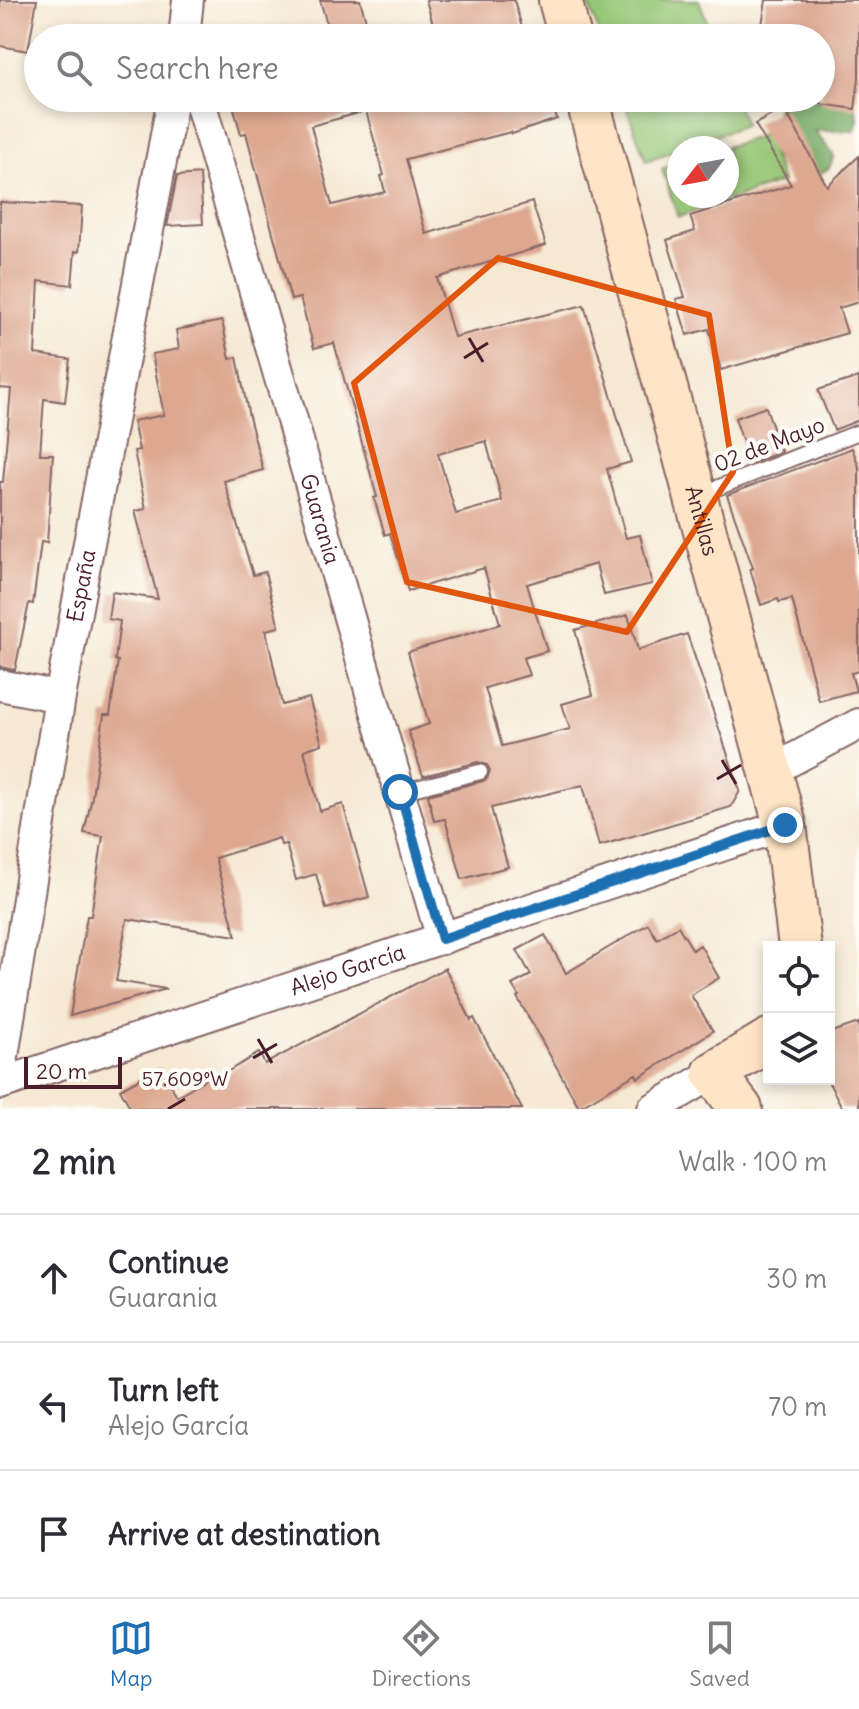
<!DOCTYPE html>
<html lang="en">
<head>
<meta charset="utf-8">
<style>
	:root { --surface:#fff; --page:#f2f2f3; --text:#2b2b33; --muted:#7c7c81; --line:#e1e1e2; --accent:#1f6fb2 }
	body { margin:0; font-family:Delius,sans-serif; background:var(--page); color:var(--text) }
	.controls { position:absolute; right:24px; bottom:24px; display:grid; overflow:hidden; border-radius:0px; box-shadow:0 4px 12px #0003 }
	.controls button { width:72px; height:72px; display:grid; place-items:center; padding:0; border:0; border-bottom:2px solid var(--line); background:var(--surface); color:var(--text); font:40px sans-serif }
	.compass { position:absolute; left:667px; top:136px; width:72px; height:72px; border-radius:50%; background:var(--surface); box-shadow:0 4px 12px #0003; rotate:239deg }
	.scale { position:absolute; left:24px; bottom:20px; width:98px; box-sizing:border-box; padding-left:8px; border:4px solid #4a1f2b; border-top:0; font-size:22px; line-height:28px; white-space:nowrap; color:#4a1f2b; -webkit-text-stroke:6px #fdfcf7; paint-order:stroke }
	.stop { position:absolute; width:24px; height:24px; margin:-18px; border:6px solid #1f6fb2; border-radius:50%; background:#fff }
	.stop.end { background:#1f6fb2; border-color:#fff; box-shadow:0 2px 8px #0008 }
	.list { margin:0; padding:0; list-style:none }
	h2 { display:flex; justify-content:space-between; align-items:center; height:104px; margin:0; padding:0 32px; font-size:34px }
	h2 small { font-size:26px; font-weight:400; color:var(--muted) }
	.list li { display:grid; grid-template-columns:52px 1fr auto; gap:24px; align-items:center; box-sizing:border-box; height:128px; padding:0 32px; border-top:2px solid var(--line) }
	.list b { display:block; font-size:30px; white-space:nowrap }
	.list p { margin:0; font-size:26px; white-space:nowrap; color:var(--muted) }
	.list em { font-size:26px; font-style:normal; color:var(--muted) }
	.icon { flex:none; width:44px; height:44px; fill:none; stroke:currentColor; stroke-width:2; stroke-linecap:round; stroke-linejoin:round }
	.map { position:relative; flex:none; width:859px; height:1109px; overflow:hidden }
	.search { position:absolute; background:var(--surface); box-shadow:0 4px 12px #0003; left:24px; right:24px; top:24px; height:88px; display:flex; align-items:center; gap:20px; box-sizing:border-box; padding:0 28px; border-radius:44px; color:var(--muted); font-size:30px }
	.sheet { height:488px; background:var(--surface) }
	nav { display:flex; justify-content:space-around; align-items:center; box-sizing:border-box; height:112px; border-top:2px solid var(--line); background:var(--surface); font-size:22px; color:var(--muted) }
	nav a { display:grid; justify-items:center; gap:4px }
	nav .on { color:var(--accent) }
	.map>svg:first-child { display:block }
	.green { fill:#95c676; stroke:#707250; stroke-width:2 }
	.forest { fill:#78ab67; stroke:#616549; stroke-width:2 }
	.building { fill:#dda790; fill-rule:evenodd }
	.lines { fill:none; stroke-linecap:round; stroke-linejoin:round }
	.lane-casing { stroke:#866666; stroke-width:18 }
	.street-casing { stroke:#866666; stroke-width:34 }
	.secondary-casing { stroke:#866666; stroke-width:46 }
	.lane { stroke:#fff; stroke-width:14 }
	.street { stroke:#fff; stroke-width:30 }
	.secondary { stroke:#fee5c5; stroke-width:42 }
	.route { stroke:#1f6fb2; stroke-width:10 }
	.marked { fill:none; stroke:#e0560e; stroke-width:6; stroke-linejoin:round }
	.ticks { fill:none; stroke:#4a1f2b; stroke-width:3 }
	.labels { text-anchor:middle; stroke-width:8; stroke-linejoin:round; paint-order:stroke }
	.street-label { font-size:22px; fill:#4a1f2b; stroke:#fdfcf7 }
	.ticks-label { font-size:20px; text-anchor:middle; fill:#4a1f2b; stroke:#fdfcf7; stroke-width:8; stroke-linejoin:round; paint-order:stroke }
</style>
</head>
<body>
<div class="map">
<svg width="859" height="1109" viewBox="0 0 859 1109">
	<rect width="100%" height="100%" fill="#fdfcf7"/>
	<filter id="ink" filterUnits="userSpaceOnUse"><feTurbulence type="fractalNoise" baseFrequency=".0125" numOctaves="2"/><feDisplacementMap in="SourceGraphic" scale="16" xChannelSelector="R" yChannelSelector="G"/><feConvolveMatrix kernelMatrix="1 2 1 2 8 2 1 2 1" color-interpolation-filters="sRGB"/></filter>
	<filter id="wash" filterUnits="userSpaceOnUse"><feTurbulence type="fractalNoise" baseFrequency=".006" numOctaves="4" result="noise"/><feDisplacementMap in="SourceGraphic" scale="32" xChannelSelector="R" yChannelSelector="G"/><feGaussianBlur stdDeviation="1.8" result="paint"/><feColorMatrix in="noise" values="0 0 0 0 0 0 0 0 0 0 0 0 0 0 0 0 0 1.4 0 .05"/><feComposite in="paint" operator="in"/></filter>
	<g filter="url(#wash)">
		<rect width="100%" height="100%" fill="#f6e9d4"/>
		<g class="green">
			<polygon points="587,0 699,0 713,38 601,38"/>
			<polygon points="623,98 735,98 745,125 646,161"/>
			<polygon points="766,134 782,182 678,217 662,169 679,163 679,196 727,196 727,148 723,148"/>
		</g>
		<path class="forest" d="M802,98l53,9c4,10 4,14 -1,24h-39l19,25 -5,12 -12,7 -37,-54 -3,-12 9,-10z"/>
		<g id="blocks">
			<g class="building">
				<polygon points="0,0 37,0 28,51 0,46"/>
				<polygon points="320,0 360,0 371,38 331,38"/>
				<polygon points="426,0 514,0 525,38 437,38"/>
				<polygon points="766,0 859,0 859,78 855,109 821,104 821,38 760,38"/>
				<path d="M231,98h319l7,21 -45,15 -1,-2 -105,27 20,75 106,-32 14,43 -109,33 17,59 130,-32 47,157 -24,7 19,69 14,-3 12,49 -48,11 -8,-31 -69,20 20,67 -24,7 6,17 -44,13 17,58 68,-17 -8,-25 31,-9 -18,-65 53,-15 10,35 49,-16 53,157 -9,16 -132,39 -16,-61 -92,23 17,59 -46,12 -17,-60 -11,2 -6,-26 55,-14 4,-2 3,-9 -3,-5 -9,-3 -55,14 -15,-45 21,-7 -21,-72 92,-28 -16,-56 -76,23 -18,-58 -5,2 -11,-37 3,-1 -43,-154 -20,5 -14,-50 -9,2 -45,-167 -5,1zM366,111l18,64 -3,1 4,16 -53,13 -21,-79zM486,441l16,60 -46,13 -18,-60z"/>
				<polygon points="784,108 827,186 859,156 859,302 839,308 847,333 721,370 709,329 687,335 676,299 685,297 667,240 695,231 690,216 791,185 755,124"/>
				<polygon points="200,174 203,224 167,226 177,176"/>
				<polygon points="0,202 82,206 79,252 75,251 72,285 39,281 35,354 70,359 65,402 44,399 40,454 53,454 47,543 41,542 33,604 29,603 15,670 0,667 0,482 3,482 11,389 0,388"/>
				<polygon points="222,321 230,359 237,357 249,417 263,470 224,481 253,575 265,572 279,627 266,630 282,705 309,698 322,744 304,750 320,811 343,804 369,897 326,909 316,874 296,880 286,844 281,845 279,838 215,858 236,936 127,919 116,981 166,989 70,1016 87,916 91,916 103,836 84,833 92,797 104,715 110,715 118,661 115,660 120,621 108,619 112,592 158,599 135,511 146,509 134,451 139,450 133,421 164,415 152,354 179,349 176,330"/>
				<polygon points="859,377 859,420 834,430 818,390"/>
				<polygon points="766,407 781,452 750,464 735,418"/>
				<polygon points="852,448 859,467 859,671 851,673 856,691 819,701 792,599 779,602 778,599 761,605 750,569 753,568 727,495"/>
				<polygon points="648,924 657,939 678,926 693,950 700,945 719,978 691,995 713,1031 638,1078 636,1074 579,1107 517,997 519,996 512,985 531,975 517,950 545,935 566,973"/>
				<polygon points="445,968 471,1020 474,1018 522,1109 131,1109 120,1089 160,1067 177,1096 217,1072 220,1076 259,1053 265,1064"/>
				<polygon points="859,1023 859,1109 843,1109 829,1083 829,1033"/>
			</g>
		</g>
	</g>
	<g filter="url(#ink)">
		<use href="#blocks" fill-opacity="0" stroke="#866666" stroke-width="2"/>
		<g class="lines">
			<g class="lane-casing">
				<g id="lane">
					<polyline points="699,495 859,432"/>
					<polyline points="400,792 480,772"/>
				</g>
			</g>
			<g class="street-casing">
				<g id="street">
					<polyline points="184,38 188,0"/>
					<path id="s1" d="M199,98l243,841"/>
					<polyline points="0,685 60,697"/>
					<polyline points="769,772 859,724"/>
					<path id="s2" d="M0,1075l60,-378 113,-599"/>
					<path id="s3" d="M0,1084l785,-259"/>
					<polyline points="653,1109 714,1073"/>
				</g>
			</g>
			<g class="secondary-casing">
				<g id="secondary">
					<polyline points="560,0 570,38"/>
					<path id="s4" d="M587,98l198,727 15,122"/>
					<polyline points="741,1109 714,1073 769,1040"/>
				</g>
			</g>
			<use href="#lane" class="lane"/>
			<use href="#street" class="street"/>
			<use href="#secondary" class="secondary"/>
		</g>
	</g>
	<g class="lines" filter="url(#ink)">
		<polyline class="route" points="400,792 442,939 785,825"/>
	</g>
	<path class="marked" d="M498,258l211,57 24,157 -106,160 -220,-50 -53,-199z"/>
	<path class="ticks" d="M469,338l14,24M464,358l24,-15M722,760l14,24M717,779l24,-14M258,1039l14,24M253,1058l24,-14M168,1109l17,-10"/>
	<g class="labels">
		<g class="street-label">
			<text transform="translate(769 444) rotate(-21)" y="8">02 de Mayo</text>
			<text dy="8" stroke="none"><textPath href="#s1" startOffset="438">Guarania</textPath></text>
			<text dy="8" stroke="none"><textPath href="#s4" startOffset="438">Antillas</textPath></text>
			<text dy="8" stroke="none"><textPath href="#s2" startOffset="496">España</textPath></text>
			<text dy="8" stroke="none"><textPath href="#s3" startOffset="366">Alejo García</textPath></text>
		</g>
	</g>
	<g class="ticks-label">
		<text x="185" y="1086">57.609°W</text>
	</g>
</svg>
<div class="controls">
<button><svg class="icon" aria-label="locate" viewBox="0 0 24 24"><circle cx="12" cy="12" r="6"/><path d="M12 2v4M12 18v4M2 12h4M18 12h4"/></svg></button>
<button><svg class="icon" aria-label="layers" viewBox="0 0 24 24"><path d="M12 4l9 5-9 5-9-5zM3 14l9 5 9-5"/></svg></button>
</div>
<svg class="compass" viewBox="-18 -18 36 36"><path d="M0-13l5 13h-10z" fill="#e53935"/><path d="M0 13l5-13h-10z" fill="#7c7c81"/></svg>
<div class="scale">20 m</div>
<div class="stop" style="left:400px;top:792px"></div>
<div class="stop end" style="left:785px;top:825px"></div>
<div class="search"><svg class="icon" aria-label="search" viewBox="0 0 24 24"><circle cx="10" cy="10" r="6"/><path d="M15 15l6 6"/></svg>Search here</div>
</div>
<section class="sheet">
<h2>2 min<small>Walk · 100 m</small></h2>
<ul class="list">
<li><svg class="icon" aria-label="ahead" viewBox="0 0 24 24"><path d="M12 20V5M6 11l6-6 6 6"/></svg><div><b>Continue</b><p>Guarania</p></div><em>30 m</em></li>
<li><svg class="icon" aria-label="left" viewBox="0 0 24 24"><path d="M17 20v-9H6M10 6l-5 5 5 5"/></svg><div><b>Turn left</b><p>Alejo García</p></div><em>70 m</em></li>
<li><svg class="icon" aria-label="arrive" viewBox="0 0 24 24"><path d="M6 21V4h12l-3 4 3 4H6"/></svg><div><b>Arrive at destination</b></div></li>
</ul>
</section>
<nav>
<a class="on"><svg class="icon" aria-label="map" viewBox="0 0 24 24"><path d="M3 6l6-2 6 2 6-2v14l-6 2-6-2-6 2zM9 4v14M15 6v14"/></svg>Map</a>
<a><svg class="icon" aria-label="directions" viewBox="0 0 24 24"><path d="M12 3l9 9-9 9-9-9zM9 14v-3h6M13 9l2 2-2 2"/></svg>Directions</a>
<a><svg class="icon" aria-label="saved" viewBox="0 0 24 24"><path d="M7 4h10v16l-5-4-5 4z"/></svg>Saved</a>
</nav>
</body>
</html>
